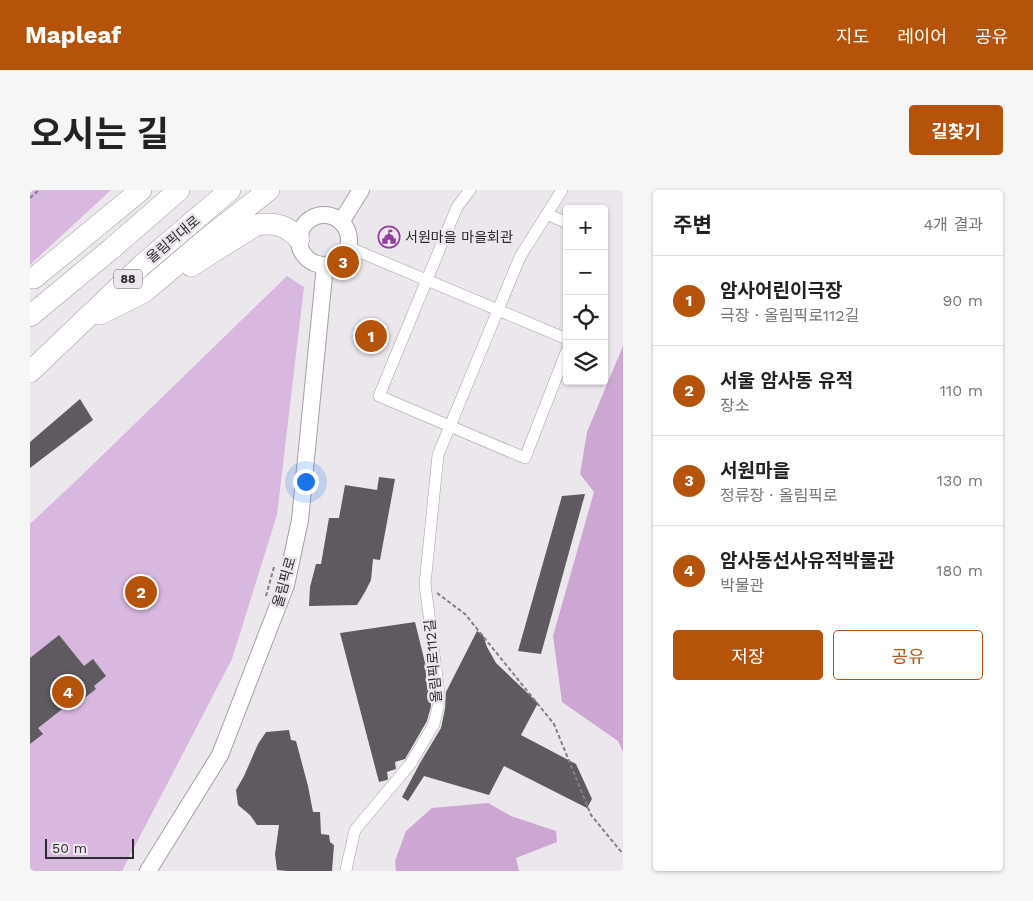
<!DOCTYPE html>
<html lang="ko">
<head>
<meta charset="utf-8">
<style>
	:root { --surface:#fff; --page:#f6f6f6; --text:#222; --muted:#767676; --line:#e0e0e0; --accent:#b45309 }
	body { margin:0; font-family:"Work Sans","Noto Sans KR",sans-serif; background:var(--page); color:var(--text) }
	.controls { position:absolute; right:15px; top:15px; display:grid; overflow:hidden; border-radius:5px; box-shadow:0 1px 4px #0004 }
	.controls button { width:45px; height:45px; display:grid; place-items:center; padding:0; border:0; border-bottom:1px solid var(--line); background:var(--surface); color:var(--text); font:25px sans-serif }
	.scale { position:absolute; left:15px; bottom:12px; width:89px; box-sizing:border-box; padding-left:5px; border:2px solid #2b292c; border-top:0; font-size:14px; line-height:18px; white-space:nowrap; color:#2b292c; -webkit-text-stroke:4px #ece7ed; paint-order:stroke }
	.you { position:absolute; left:275px; top:291px; width:18px; height:18px; margin:-12px; border:4px solid #fff; border-radius:50%; background:#1a73e8; box-shadow:0 0 0 8px #1a73e833 }
	.badge { display:grid; place-items:center; width:32px; height:32px; border-radius:50%; background:var(--accent); color:#fff; font-size:16px; font-weight:700 }
	.pin { position:absolute; translate:-50% -50%; border:2px solid #fff; box-shadow:0 1px 5px #0006 }
	.list { margin:0; padding:0; list-style:none }
	h2 { display:flex; justify-content:space-between; align-items:center; height:65px; margin:0; padding:0 20px; font-size:21px }
	h2 small { font-size:16px; font-weight:400; color:var(--muted) }
	.list li { display:grid; grid-template-columns:32px 1fr auto; gap:15px; align-items:center; box-sizing:border-box; height:90px; padding:0 20px; border-top:1px solid var(--line) }
	.list b { display:block; font-size:19px; white-space:nowrap }
	.list p { margin:0; font-size:16px; white-space:nowrap; color:var(--muted) }
	.list em { font-size:16px; font-style:normal; color:var(--muted) }
	.actions { display:flex; gap:10px; padding:15px 20px }
	.actions a { flex:1; padding:11px 0; border:1px solid var(--accent); border-radius:5px; text-align:center; font-size:18px; color:var(--accent) }
	.actions .main { background:var(--accent); color:#fff }
	.icon { flex:none; width:28px; height:28px; fill:none; stroke:currentColor; stroke-width:2; stroke-linecap:round; stroke-linejoin:round }
	.map { position:relative; flex:none; width:593px; height:681px; overflow:hidden; border-radius:5px }
	header { display:flex; align-items:center; gap:30px; box-sizing:border-box; height:70px; padding:0 25px; background:var(--accent); color:#fff }
	header strong { font-size:24px }
	nav { display:flex; gap:28px; margin-inline-start:auto; font-size:18px }
	.intro { display:flex; align-items:center; justify-content:space-between; box-sizing:border-box; height:120px; padding:0 30px }
	h1 { margin:0; font-size:35px }
	.button { padding:12px 22px; border-radius:5px; background:var(--accent); color:#fff; font-size:18px; font-weight:700 }
	main { display:flex; gap:30px; padding:0 30px }
	aside { flex:1; background:var(--surface); border-radius:5px; box-shadow:0 1px 4px #0004 }
	.map>svg:first-child { display:block }
	.green { fill:#d9b8df }
	.forest { fill:#cca7d2 }
	.building { fill:#5e5a5f }
	.lines { fill:none; stroke-linecap:round; stroke-linejoin:round }
	.street-casing { stroke:#a49fa4; stroke-width:12 }
	.secondary-casing { stroke:#a49fa4; stroke-width:18 }
	.highway-casing { stroke:#a49fa4; stroke-width:22 }
	.path { stroke:#827f83; stroke-width:2; stroke-dasharray:4 2.5; stroke-linecap:butt }
	.street { stroke:#fff; stroke-width:11 }
	.secondary { stroke:#fff; stroke-width:16 }
	.highway { stroke:#fff; stroke-width:21 }
	.labels { text-anchor:middle; stroke-width:5; stroke-linejoin:round; paint-order:stroke }
	.shield { fill:#ece7ed; stroke:#656266; stroke-width:1 }
	.shield-label { font-size:12px; font-weight:bold; fill:#2b292c }
	.poi-label { font-size:14px; fill:#2b292c; stroke:#ece7ed; text-anchor:start }
	.street-label { font-size:14px; fill:#2b292c; stroke:#ece7ed }
</style>
</head>
<body>
<header>
<strong>Mapleaf</strong>
<nav><a>지도</a><a>레이어</a><a>공유</a></nav>
</header>
<div class="intro"><h1>오시는 길</h1><a class="button">길찾기</a></div>
<main>
<div class="map">
<svg width="593" height="681" viewBox="0 0 593 681">
	<rect width="100%" height="100%" fill="#ece7ed"/>
	<g class="green">
		<polygon points="0,0 81,0 0,75"/>
		<polygon points="257,86 274,97 247,325 202,469 92,681 0,681 0,334 51,286"/>
	</g>
	<g class="forest">
		<polygon points="593,156 593,562 588,551 532,512 523,446 564,302 550,284 557,242"/>
		<polygon points="458,613 481,626 526,641 527,652 486,668 489,681 366,681 365,671 376,641 402,618"/>
	</g>
	<g class="building">
		<polygon points="50,209 63,230 0,278 0,252"/>
		<polygon points="349,287 365,289 350,370 343,369 341,390 335,402 327,415 279,416 280,397 286,374 291,374 299,328 309,328 315,295 347,300"/>
		<polygon points="555,304 511,464 488,461 532,306"/>
		<polygon points="385,432 400,493 401,503 401,516 397,531 375,569 365,572 366,579 357,582 358,589 357,590 349,592 310,443"/>
		<polygon points="447,441 453,445 457,457 466,473 508,513 491,545 546,574 562,609 557,618 474,576 459,605 394,586 378,611 372,607 390,573 411,538 415,519 416,502"/>
		<polygon points="29,445 54,476 63,469 76,486 64,496 66,499 48,513 45,509 8,538 13,544 0,554 0,468"/>
		<polygon points="259,540 261,550 266,551 278,596 283,622 290,622 291,644 299,645 300,652 304,655 302,681 257,681 247,680 245,664 249,635 227,635 220,625 208,615 206,600 214,586 228,554 236,542"/>
	</g>
	<g class="lines">
		<g class="street-casing">
			<g id="street">
				<polyline points="440,0 427,17 349,206 495,268 537,160"/>
				<polyline points="517,24 537,33"/>
				<polyline points="318,57 537,149"/>
				<polyline points="316,681 317,675 325,640 381,573 404,534 408,517 409,503 395,394 408,265 490,67 532,0"/>
			</g>
		</g>
		<g class="secondary-casing">
			<g id="secondary">
				<circle cx="294" cy="50" r="25"/>
				<polyline points="311,32 331,0"/>
				<polyline points="118,681 190,565 256,395 270,330 295,75"/>
			</g>
		</g>
		<g class="highway-casing">
			<g id="highway">
				<path d="M161,76l65,-41c18,-3 31,0 43,14"/>
				<polyline points="4,88 111,0"/>
				<polyline points="70,124 114,102 180,46 239,0"/>
				<polyline points="0,126 80,60 149,0"/>
				<polyline points="0,182 112,75 200,0"/>
			</g>
		</g>
		<g class="path">
			<polyline points="0,8 9,0"/>
			<polyline points="309,89 318,68"/>
			<polyline points="407,403 435,424 524,534 561,625 593,664"/>
			<polyline points="236,406 244,377"/>
		</g>
		<use href="#street" class="street"/>
		<use href="#secondary" class="secondary"/>
		<use href="#highway" class="highway"/>
	</g>
	<defs>
		<g id="civic-ring" transform="scale(1.125)"><circle r="9.5" fill="#ece7ed" stroke="#963ba5" stroke-width="1.5"/><path d="M-.6-6.5H3V-4.5H.6V-3L4-1V1h2V6H-6V1h2V-1L-.6-3ZM-1.2 2.5V6h2.4V2.5Z" fill="#963ba5"/></g>
	</defs>
	<g fill-rule="evenodd">
		<use href="#civic-ring" x="359" y="47"/>
	</g>
	<g class="labels">
		<rect class="shield" x="84" y="79.5" width="28" height="19" rx="4"/>
		<g class="shield-label">
			<text x="98" y="93">88</text>
		</g>
		<g class="poi-label">
			<text x="375" y="52">서원마을 마을회관</text>
		</g>
		<g class="street-label">
			<text transform="translate(143 49) rotate(-40)" y="5">올림픽대로</text>
			<text transform="translate(254 392) rotate(-74)" y="5">올림픽로</text>
			<text transform="translate(403 471) rotate(-95)" y="5">올림픽로112길</text>
		</g>
	</g>
</svg>
<div class="controls">
<button>+</button>
<button>−</button>
<button><svg class="icon" aria-label="locate" viewBox="0 0 24 24"><circle cx="12" cy="12" r="6"/><path d="M12 2v4M12 18v4M2 12h4M18 12h4"/></svg></button>
<button><svg class="icon" aria-label="layers" viewBox="0 0 24 24"><path d="M12 4l9 5-9 5-9-5zM3 14l9 5 9-5"/></svg></button>
</div>
<div class="scale">50 m</div>
<div class="you"></div>
<div class="pin badge" style="left:341px;top:146px">1</div>
<div class="pin badge" style="left:111px;top:402px">2</div>
<div class="pin badge" style="left:313px;top:72px">3</div>
<div class="pin badge" style="left:38px;top:502px">4</div>
</div>
<aside>
<h2>주변<small>4개 결과</small></h2>
<ul class="list">
<li><span class="badge">1</span><div><b>암사어린이극장</b><p>극장 · 올림픽로112길</p></div><em>90 m</em></li>
<li><span class="badge">2</span><div><b>서울 암사동 유적</b><p>장소</p></div><em>110 m</em></li>
<li><span class="badge">3</span><div><b>서원마을</b><p>정류장 · 올림픽로</p></div><em>130 m</em></li>
<li><span class="badge">4</span><div><b>암사동선사유적박물관</b><p>박물관</p></div><em>180 m</em></li>
</ul>
<div class="actions"><a class="main">저장</a><a>공유</a></div>
</aside>
</main>
</body>
</html>
